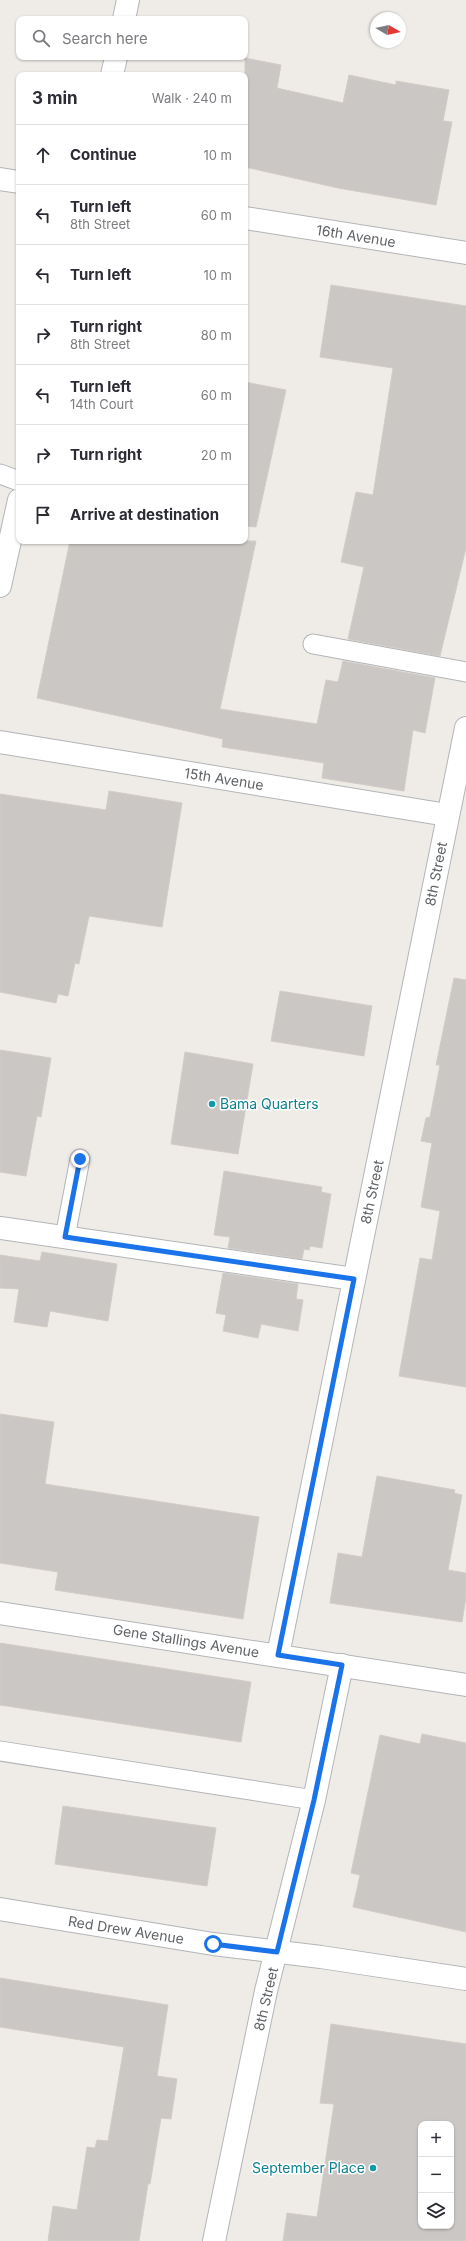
<!DOCTYPE html>
<html lang="en">
<head>
<meta charset="utf-8">
<style>
	:root { --surface:#fff; --page:#f7f7f7; --text:#2b2b33; --muted:#7c7c81; --line:#e1e1e2 }
	body { margin:0; font-family:Inter,sans-serif; background:var(--page); color:var(--text) }
	.controls { position:absolute; right:12px; bottom:12px; display:grid; overflow:hidden; border-radius:8px; box-shadow:0 1px 3px #0004 }
	.controls button { width:36px; height:36px; display:grid; place-items:center; padding:0; border:0; border-bottom:1px solid var(--line); background:var(--surface); color:var(--text); font:20px sans-serif }
	.compass { position:absolute; left:370px; top:12px; width:36px; height:36px; border-radius:50%; background:var(--surface); box-shadow:0 1px 3px #0004; rotate:99deg }
	.stop { position:absolute; width:12px; height:12px; margin:-9px; border:3px solid #1a73e8; border-radius:50%; background:#fff }
	.stop.end { background:#1a73e8; border-color:#fff; box-shadow:0 1px 4px #0008 }
	.list { margin:0; padding:0; list-style:none }
	h2 { display:flex; justify-content:space-between; align-items:center; height:52px; margin:0; padding:0 16px; font-size:17px }
	h2 small { font-size:13px; font-weight:400; color:var(--muted) }
	.list li { display:grid; grid-template-columns:26px 1fr auto; gap:12px; align-items:center; box-sizing:border-box; height:60px; padding:0 16px; border-top:1px solid var(--line) }
	.list b { display:block; font-size:15px; white-space:nowrap }
	.list p { margin:0; font-size:13px; white-space:nowrap; color:var(--muted) }
	.list em { font-size:13px; font-style:normal; color:var(--muted) }
	.icon { flex:none; width:22px; height:22px; fill:none; stroke:currentColor; stroke-width:2; stroke-linecap:round; stroke-linejoin:round }
	.map { position:relative; flex:none; width:466px; height:2241px; overflow:hidden }
	.search { position:absolute; background:var(--surface); box-shadow:0 1px 3px #0004; left:16px; top:16px; width:232px; height:44px; display:flex; align-items:center; gap:10px; box-sizing:border-box; padding:0 14px; border-radius:8px; color:var(--muted); font-size:15px }
	.panel { position:absolute; background:var(--surface); box-shadow:0 1px 3px #0004; left:16px; top:72px; width:232px; height:472px; border-radius:8px }
	.map>svg:first-child { display:block }
	.building { fill:#cbc7c4; stroke:#d3ccc6; fill-rule:evenodd }
	.lines { fill:none; stroke-linecap:round; stroke-linejoin:round }
	.lane-casing { stroke:#b2b5b8; stroke-width:21 }
	.street-casing { stroke:#b2b5b8; stroke-width:24 }
	.lane { stroke:#fff; stroke-width:19 }
	.street { stroke:#fff; stroke-width:22 }
	.route { stroke:#1a73e8; stroke-width:5 }
	.culture-dot { fill:#0f9aa8; stroke:#fff; stroke-width:1.5 }
	.labels { text-anchor:middle; stroke-width:3; stroke-linejoin:round; paint-order:stroke }
	.street-label { font-size:14px; fill:#5f6366; stroke:#fff }
	.culture-label { font-size:14px; fill:#0d838f; stroke:#fff; text-anchor:start }
</style>
</head>
<body>
<div class="map">
<svg width="466" height="2241" viewBox="0 0 466 2241">
	<rect width="100%" height="100%" fill="#efece8"/>
	<g class="building">
		<polygon points="245,58 281,65 277,88 343,103 349,75 396,85 396,81 449,90 443,121 452,122 436,205 338,188 245,167"/>
		<polygon points="331,285 466,306 466,548 440,656 348,639 364,567 341,562 356,492 373,495 393,368 320,357"/>
		<polygon points="245,382 286,390 256,527 245,526"/>
		<polygon points="70,541 256,541 220,709 317,724 326,680 338,682 343,661 435,678 425,733 413,730 404,791 322,778 324,763 222,747 223,739 37,698"/>
		<polygon points="109,791 182,803 162,927 89,916 79,964 75,963 68,996 58,994 56,1003 0,992 0,794 106,810"/>
		<polygon points="454,978 466,980 466,1387 399,1376 420,1258 432,1260 440,1211 421,1207 432,1143 421,1141 426,1118 430,1117 440,1065 436,1065"/>
		<polygon points="280,991 372,1006 364,1056 271,1041"/>
		<polygon points="0,1050 51,1058 41,1117 37,1116 26,1176 0,1172"/>
		<polygon points="185,1052 253,1064 238,1154 171,1144"/>
		<polygon points="224,1171 322,1187 321,1192 331,1194 322,1248 310,1246 309,1250 304,1249 302,1259 228,1248 230,1237 214,1235"/>
		<polygon points="42,1252 117,1264 108,1321 50,1311 47,1327 14,1322 19,1289 0,1288 0,1255 40,1261"/>
		<polygon points="223,1273 298,1284 296,1299 303,1300 298,1331 261,1324 258,1338 223,1331 226,1315 216,1313"/>
		<polygon points="0,1414 54,1422 45,1484 259,1517 243,1619 55,1590 58,1572 0,1563"/>
		<polygon points="377,1476 455,1490 454,1493 462,1495 448,1570 466,1573 466,1597 462,1622 330,1603 338,1553 362,1557"/>
		<polygon points="0,1643 251,1682 241,1742 0,1705"/>
		<polygon points="422,1734 466,1743 466,1932 353,1907 360,1875 351,1873 380,1735 420,1744"/>
		<polygon points="63,1806 216,1828 207,1886 55,1864"/>
		<polygon points="0,1978 168,2005 157,2076 177,2079 171,2119 161,2118 150,2184 148,2184 139,2241 48,2241 53,2206 77,2210 87,2147 95,2148 97,2140 108,2141 124,2047 0,2027"/>
		<path d="M331,2024l135,20v197h-183l4,-28 30,4 17,-113 -14,-1zM421,2124h30v102h-30z"/>
	</g>
	<g class="lines">
		<g class="lane-casing">
			<g id="lane">
				<polyline points="0,474 19,481"/>
				<polyline points="313,644 466,672"/>
				<polyline points="65,1237 80,1159"/>
				<polyline points="0,1751 314,1800"/>
			</g>
		</g>
		<g class="street-casing">
			<g id="street">
				<polyline points="124,19 128,0"/>
				<polyline points="112,75 116,57"/>
				<polyline points="0,179 19,182"/>
				<polyline points="245,218 466,253"/>
				<polyline points="0,586 19,500"/>
				<polyline points="0,742 447,815"/>
				<polyline points="0,1228 354,1279"/>
				<polyline points="0,1613 466,1685"/>
				<polyline points="278,1655 466,728"/>
				<polyline points="0,1909 213,1944 321,1957 466,1979"/>
				<polyline points="214,2241 266,1991 314,1800 342,1665"/>
			</g>
		</g>
		<use href="#lane" class="lane"/>
		<use href="#street" class="street"/>
	</g>
	<g class="lines">
		<polyline class="route" points="80,1159 65,1237 354,1279 278,1655 342,1665 314,1800 277,1952 213,1944"/>
	</g>
	<g class="culture-dot">
		<circle cx="212" cy="1104" r="4"/>
		<circle cx="373" cy="2168" r="4"/>
	</g>
	<g class="labels">
		<g class="street-label">
			<text transform="translate(356 236) rotate(9)" y="5">16th Avenue</text>
			<text transform="translate(224 779) rotate(9)" y="5">15th Avenue</text>
			<text transform="translate(436 874) rotate(-79)" y="5">8th Street</text>
			<text transform="translate(372 1192) rotate(-78)" y="5">8th Street</text>
			<text transform="translate(186 1641) rotate(9)" y="5">Gene Stallings Avenue</text>
			<text transform="translate(126 1930) rotate(9)" y="5">Red Drew Avenue</text>
			<text transform="translate(266 1999) rotate(-77)" y="5">8th Street</text>
		</g>
		<g class="culture-label">
			<text x="220" y="1109">Bama Quarters</text>
			<text x="365" y="2173" text-anchor="end">September Place</text>
		</g>
	</g>
</svg>
<div class="controls">
<button>+</button>
<button>−</button>
<button><svg class="icon" aria-label="layers" viewBox="0 0 24 24"><path d="M12 4l9 5-9 5-9-5zM3 14l9 5 9-5"/></svg></button>
</div>
<svg class="compass" viewBox="-18 -18 36 36"><path d="M0-13l5 13h-10z" fill="#e53935"/><path d="M0 13l5-13h-10z" fill="#7c7c81"/></svg>
<div class="stop" style="left:213px;top:1944px"></div>
<div class="stop end" style="left:80px;top:1159px"></div>
<div class="search"><svg class="icon" aria-label="search" viewBox="0 0 24 24"><circle cx="10" cy="10" r="6"/><path d="M15 15l6 6"/></svg>Search here</div>
<section class="panel">
<h2>3 min<small>Walk · 240 m</small></h2>
<ul class="list">
<li><svg class="icon" aria-label="ahead" viewBox="0 0 24 24"><path d="M12 20V5M6 11l6-6 6 6"/></svg><div><b>Continue</b></div><em>10 m</em></li>
<li><svg class="icon" aria-label="left" viewBox="0 0 24 24"><path d="M17 20v-9H6M10 6l-5 5 5 5"/></svg><div><b>Turn left</b><p>8th Street</p></div><em>60 m</em></li>
<li><svg class="icon" aria-label="left" viewBox="0 0 24 24"><path d="M17 20v-9H6M10 6l-5 5 5 5"/></svg><div><b>Turn left</b></div><em>10 m</em></li>
<li><svg class="icon" aria-label="right" viewBox="0 0 24 24"><path d="M7 20v-9h11M14 6l5 5-5 5"/></svg><div><b>Turn right</b><p>8th Street</p></div><em>80 m</em></li>
<li><svg class="icon" aria-label="left" viewBox="0 0 24 24"><path d="M17 20v-9H6M10 6l-5 5 5 5"/></svg><div><b>Turn left</b><p>14th Court</p></div><em>60 m</em></li>
<li><svg class="icon" aria-label="right" viewBox="0 0 24 24"><path d="M7 20v-9h11M14 6l5 5-5 5"/></svg><div><b>Turn right</b></div><em>20 m</em></li>
<li><svg class="icon" aria-label="arrive" viewBox="0 0 24 24"><path d="M6 21V4h12l-3 4 3 4H6"/></svg><div><b>Arrive at destination</b></div></li>
</ul>
</section>
</div>
</body>
</html>
